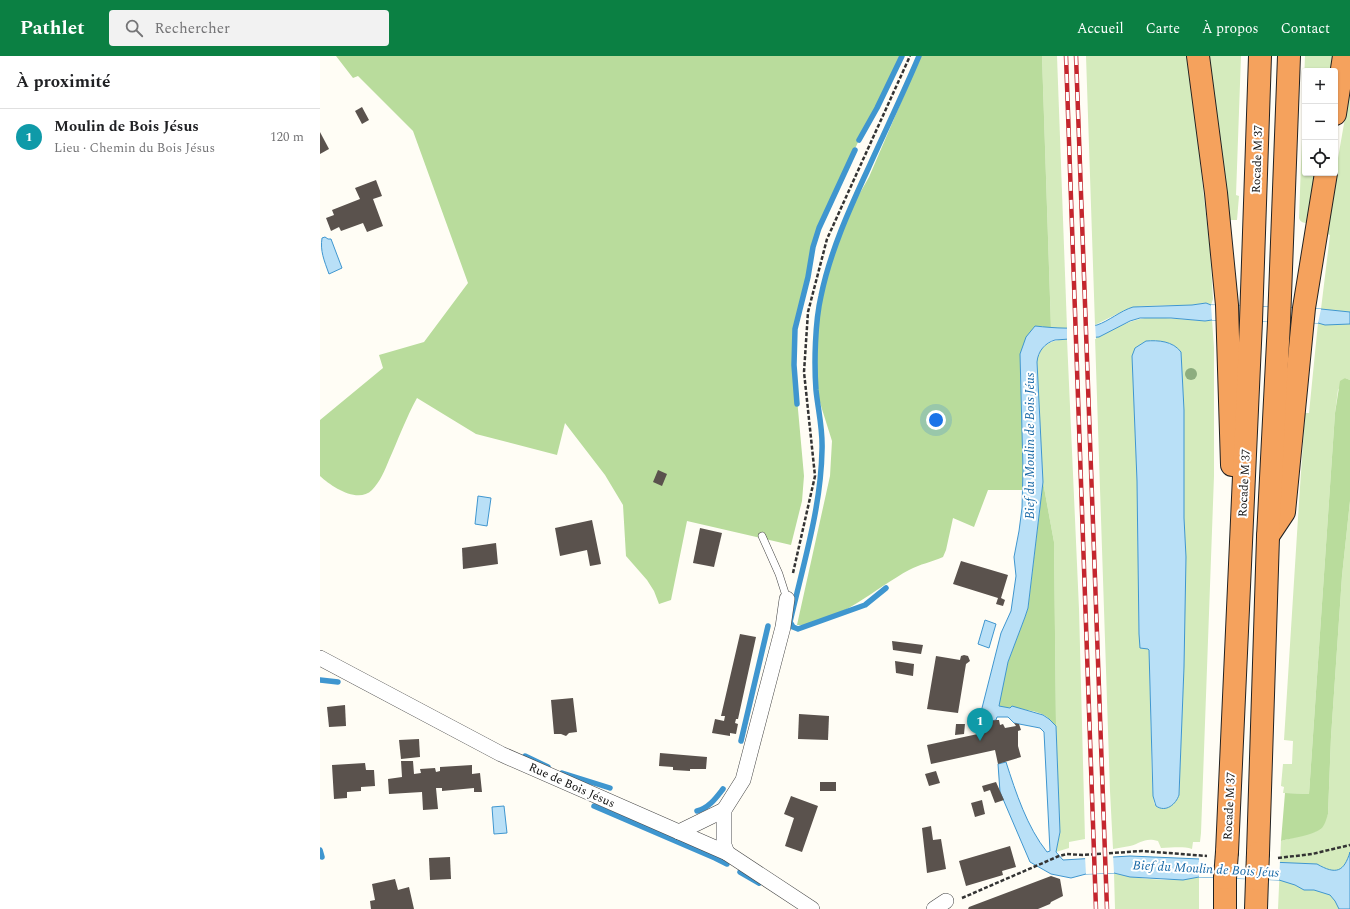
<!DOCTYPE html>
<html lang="fr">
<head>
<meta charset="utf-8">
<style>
	:root { --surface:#fff; --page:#f2f2f2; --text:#202124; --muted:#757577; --line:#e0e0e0; --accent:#0b8043 }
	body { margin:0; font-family:Spectral,serif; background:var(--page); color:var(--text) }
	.controls { position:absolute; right:12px; top:12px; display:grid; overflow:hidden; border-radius:4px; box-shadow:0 1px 3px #0004 }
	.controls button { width:36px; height:36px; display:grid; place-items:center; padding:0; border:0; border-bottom:1px solid var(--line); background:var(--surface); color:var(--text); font:20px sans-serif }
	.you { position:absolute; left:616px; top:364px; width:14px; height:14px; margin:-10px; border:3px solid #fff; border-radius:50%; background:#1a73e8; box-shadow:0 0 0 6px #1a73e833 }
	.badge { display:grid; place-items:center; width:26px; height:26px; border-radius:50%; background:var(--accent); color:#fff; font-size:13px; font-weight:700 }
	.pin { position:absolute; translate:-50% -33px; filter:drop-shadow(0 1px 2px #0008) }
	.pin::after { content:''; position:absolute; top:21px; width:14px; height:12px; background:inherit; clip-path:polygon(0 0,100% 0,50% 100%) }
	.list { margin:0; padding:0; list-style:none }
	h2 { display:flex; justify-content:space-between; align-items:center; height:52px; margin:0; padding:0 16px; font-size:17px }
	h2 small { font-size:13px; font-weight:400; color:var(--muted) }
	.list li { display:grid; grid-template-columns:26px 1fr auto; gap:12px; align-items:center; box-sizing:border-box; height:56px; padding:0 16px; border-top:1px solid var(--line) }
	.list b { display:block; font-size:15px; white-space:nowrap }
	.list p { margin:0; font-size:13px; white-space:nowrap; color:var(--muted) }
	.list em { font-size:13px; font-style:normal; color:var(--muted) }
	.icon { flex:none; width:22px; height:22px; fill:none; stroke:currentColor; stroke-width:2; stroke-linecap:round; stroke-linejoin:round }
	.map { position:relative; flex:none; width:1030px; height:853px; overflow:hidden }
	header { display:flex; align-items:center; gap:24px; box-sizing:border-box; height:56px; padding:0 20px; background:var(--accent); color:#fff }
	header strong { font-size:19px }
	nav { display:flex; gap:22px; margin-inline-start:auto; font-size:14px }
	.search { width:280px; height:36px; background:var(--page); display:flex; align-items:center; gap:10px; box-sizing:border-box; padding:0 14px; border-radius:4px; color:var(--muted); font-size:15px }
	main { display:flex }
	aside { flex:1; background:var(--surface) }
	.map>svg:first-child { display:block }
	.green { fill:#d5ebbd; fill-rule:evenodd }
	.forest { fill:#b9dc9c }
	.water { fill:#b9e0f7; stroke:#3f96cf }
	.pier { fill:#fffdf5 }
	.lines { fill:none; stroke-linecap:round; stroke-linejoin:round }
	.stream { stroke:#3f96cf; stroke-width:5.5 }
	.building { fill:#5a524d }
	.lane-casing { stroke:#444; stroke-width:8 }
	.street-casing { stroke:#444; stroke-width:16 }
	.highway-casing { stroke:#222; stroke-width:24 }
	.path { stroke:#333; stroke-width:2.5; stroke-dasharray:4 2; stroke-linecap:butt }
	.lane { stroke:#fff; stroke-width:7 }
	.street { stroke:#fff; stroke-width:15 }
	.highway { stroke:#f5a25d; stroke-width:22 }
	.rail-casing { stroke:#c4262e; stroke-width:4.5 }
	.rail { stroke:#fff; stroke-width:3; stroke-dasharray:9; stroke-linecap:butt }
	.highway-bridge-casing { stroke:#222; stroke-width:24; stroke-linecap:butt }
	.highway-bridge { stroke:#f5a25d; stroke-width:22 }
	.tree { fill:#8dad7f }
	.labels { text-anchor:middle; stroke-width:4; stroke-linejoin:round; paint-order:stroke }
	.street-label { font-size:12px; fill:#111; stroke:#fff }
	.water-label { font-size:13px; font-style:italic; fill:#1768a6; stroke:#fff }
</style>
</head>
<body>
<header>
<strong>Pathlet</strong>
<div class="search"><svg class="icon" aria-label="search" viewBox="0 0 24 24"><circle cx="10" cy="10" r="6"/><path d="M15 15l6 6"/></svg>Rechercher</div>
<nav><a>Accueil</a><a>Carte</a><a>À propos</a><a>Contact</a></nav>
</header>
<main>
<aside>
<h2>À proximité<small></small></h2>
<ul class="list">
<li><span class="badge" style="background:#0f9aa8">1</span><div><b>Moulin de Bois Jésus</b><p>Lieu · Chemin du Bois Jésus</p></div><em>120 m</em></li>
</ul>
</aside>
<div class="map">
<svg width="1030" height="853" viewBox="0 0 1030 853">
	<rect width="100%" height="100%" fill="#fffdf5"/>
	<g class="green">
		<polygon points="722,0 737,0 747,272 731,272"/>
		<polygon points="766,0 868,0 890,194 893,243 891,249 886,247 872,249 822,250 805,254 775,269"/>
		<polygon points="886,0 921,0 916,139 919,140 917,164 904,164"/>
		<path d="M985,0h32l-2,15h-30v102h12l-9,50c-5,0 -8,-1 -9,-5z"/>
		<polygon points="1030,33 1030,324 1025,322 1018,334 1015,357 989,738 963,737 964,731 961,730 963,708 972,708 973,685 964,684 979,446 985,357 989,357 998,267 1014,255 1001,253 1010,179 1005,177"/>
		<path d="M832,261l53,4 7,-1 2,28v128l-13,357 -1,9h-7l-1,7c-10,-3 -20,-1 -31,-1l-3,-7c-13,-4 -17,2 -28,5 -6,1 -11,2 -17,3l-3,-58 -15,-454 4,-1c18,-9 33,-17 53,-19zM826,285c12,-1 27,0 35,11l3,58v108l2,39 -2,110 -5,128c-7,11 -10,16 -23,11l-2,-3 -2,-21 -3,-132 -10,-16 -2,-153 -5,-125z"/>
		<path d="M747,283l12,270 6,230 -16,3v6l-13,4 4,-20 -4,-106 -2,-184 -11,-60 -6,-120c2,-17 15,-22 30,-23z"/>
		<polygon points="1030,445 1030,853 958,853 961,785 994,776 1001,773 1008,758 1011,681 1022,520"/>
		<path d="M794,817c27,7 58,9 85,4v32h-84z"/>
	</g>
	<g class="forest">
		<path d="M16,0h566l-25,52 -18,32 -40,88 -6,19 -5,30 -13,52 -1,36 10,111 -2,25 -11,44 -104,-24 -16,79 -12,4 -5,-13 -7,-11 -21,-24 -3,-51 -18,-30 -40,-52 -8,32 -81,-21 -59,-36c-11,20 -19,42 -28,62 -4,10 -9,22 -17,30 -14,14 -40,-3 -52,-14v-56l63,-52 -4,-13 45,-13 44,-59 -55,-152 -55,-55 -5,2z"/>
		<path d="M601,0h121l9,272 -16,-2 -15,28 3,116v20h-35l-14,37 -21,-9 -7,32 -3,7c-11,5 -23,7 -34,13 -32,17 -76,57 -112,55l33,-149 2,-35 -16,-51 -1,-26 5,-67 13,-44 14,-37 22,-39z"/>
		<path d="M1025,322l5,2v121l-8,75 -11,161 -3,77c-2,6 -3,11 -7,15 -8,6 -29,9 -40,12l4,-48 24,1 26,-381 5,-32z"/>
		<path d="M723,426l11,60 2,184c-3,-2 -5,-6 -9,-9 -10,-8 -35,-9 -49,-10l10,-45 17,-45 3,-9z"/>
	</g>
	<g class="water">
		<path d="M5,181l3,2h3l11,29 -13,6c-5,-14 -9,-23 -7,-36z"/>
		<path d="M886,247l5,2 110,4 29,3v12l-25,1 -7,-2 -106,-3 -7,1 -34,-3h-31l-10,3 -31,16 -44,3c-10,3 -17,11 -18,22l6,120 -15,126 -3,9 -17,45 -9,44 11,2 2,-2 31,9 6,4 7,7 4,106 -4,20 7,8 67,-4 187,8c19,11 27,8 33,-12v57h-11l-4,-8 -5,-6 -16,-5h-10l-9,-5 -16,-5 -80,-3 -16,3 -53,-3 -16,-4 -28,1 -15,4 -20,-4 -21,-12 -30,-70 -2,-28 8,-2c10,31 21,65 41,90l3,-1 -6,-119 -4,-4 -26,-5 -6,-6h-11l-1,3 -10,2v-3l-5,-7 20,-79 10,-22 5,-35 -2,-19 5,-26 3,-23 1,-38 -3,-116 6,-17 9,-11c19,2 43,4 62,-1 12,-4 23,-14 36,-18l59,-2z"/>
		<path d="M826,285c12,-1 27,0 35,11l3,58v108l2,39 -2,110 -5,128c-3,9 -13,18 -23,11l-3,-10 -4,-146 -1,-1 -8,-1 -1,-14 -2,-153 -5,-125 3,-8z"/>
		<polygon points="158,440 171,442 167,470 155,468"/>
		<polygon points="665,564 676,568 669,592 658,588"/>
		<polygon points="184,750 187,777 174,778 172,751"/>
	</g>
	<g class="pier">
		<polygon points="891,249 1001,253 998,267 892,264"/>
		<polygon points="775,267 776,283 747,285 747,270"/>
		<polygon points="793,799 794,817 766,818 765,801"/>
		<polygon points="879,801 960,805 959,824 879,821"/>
	</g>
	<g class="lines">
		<g class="stream">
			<polyline points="539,84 557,52 582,0"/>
			<polyline points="477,348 474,309 475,273 488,221 493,191 499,172 535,94"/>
			<path d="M566,532l-21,17 -67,24 -5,-2 -3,-5c13,-57 31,-114 32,-172 1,-21 -4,-40 -6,-60 -2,-27 -1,-68 5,-94 9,-44 28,-86 47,-127 17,-38 35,-75 51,-113"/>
			<polyline points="0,624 18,626"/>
			<polyline points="421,685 448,570"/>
			<polyline points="205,700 228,711"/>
			<polyline points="242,717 290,732"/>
			<polyline points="274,750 395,802 407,808"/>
			<path d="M377,755c12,-3 19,-13 26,-22"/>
			<polyline points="0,794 2,801"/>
			<polyline points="420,816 439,827"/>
		</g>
	</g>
	<g class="building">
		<polygon points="42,51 49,64 42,68 35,55"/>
		<polygon points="0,76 9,93 0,98"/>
		<polygon points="56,124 62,140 53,143 63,170 47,176 43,167 21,175 19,171 11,175 6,162 14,159 12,154 40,143 35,132"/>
		<polygon points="338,414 347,418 342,430 333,426"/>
		<polygon points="272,464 281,508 270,510 267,494 240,500 235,472"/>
		<polygon points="380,472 402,477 394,511 373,507"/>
		<polygon points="176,487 178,508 143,513 142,492"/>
		<polygon points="641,505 688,519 681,542 685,544 683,550 676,548 678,542 633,528"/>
		<polygon points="420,578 436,581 418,663 416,663 415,667 418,668 416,678 410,677 410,680 392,677 395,663 404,665 405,660 401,660"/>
		<polygon points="572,585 603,589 601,598 573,594"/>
		<polygon points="644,599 648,600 650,605 646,608 638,657 607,653 616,600 640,604 641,600"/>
		<polygon points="575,605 594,608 593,620 576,617"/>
		<polygon points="253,642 257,676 249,677 246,680 241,678 234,678 231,644"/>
		<polygon points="25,649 26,670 9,671 7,651"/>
		<polygon points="479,658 509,660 508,684 478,683"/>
		<polygon points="676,664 679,664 680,669 683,668 685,672 696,670 694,667 699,668 701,674 698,675 698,690 701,701 678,708 675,694 611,708 607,689 667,676 666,666"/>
		<polygon points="636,668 645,668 644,678 635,679"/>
		<polygon points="99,683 100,701 81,703 79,684"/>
		<polygon points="340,697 387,701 386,713 370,713 370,715 353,714 353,711 339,710"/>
		<polygon points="81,705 93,705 94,718 101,717 100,713 115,712 116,716 120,715 120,711 152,709 152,718 160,717 162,736 154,736 154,732 122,735 122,732 116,732 118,753 103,754 102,736 69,738 68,723 82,721"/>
		<polygon points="45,707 46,714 54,714 55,730 41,731 41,735 27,736 27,742 14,743 12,709"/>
		<polygon points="616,715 620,727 609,730 605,718"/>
		<rect x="500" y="726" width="16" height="9"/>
		<polygon points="676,726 684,744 675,747 670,734 664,736 662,730"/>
		<polygon points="471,740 498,750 482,796 465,790 474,762 464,758"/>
		<polygon points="662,744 665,758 655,761 651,747"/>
		<polygon points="611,770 613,784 621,783 626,813 607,817 602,772"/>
		<polygon points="690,790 696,811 682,815 683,819 646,830 639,805"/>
		<polygon points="130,801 131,823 110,824 109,802"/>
		<polygon points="731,820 740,823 743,840 731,846 730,848 718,853 648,853 649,851"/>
		<polygon points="75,823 78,834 89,831 94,853 51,853 50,845 55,844 52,828"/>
	</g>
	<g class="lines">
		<g class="lane-casing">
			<polyline id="lane" points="442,480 459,518 467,543"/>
		</g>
		<g class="street-casing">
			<g id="street">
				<polyline points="0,602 181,698 407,797 492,853"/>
				<polyline points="359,776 404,754"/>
				<polyline points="407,797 404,789 404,754 423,724 463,571 467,543"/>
				<polyline points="614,853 626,845"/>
			</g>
		</g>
		<g class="highway-casing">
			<g id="highway">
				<polyline points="878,0 896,137 907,249 912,409"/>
				<polyline points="1015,58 1024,0"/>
				<polyline points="948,480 964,456 984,252 1006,117"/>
				<polyline points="907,796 931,265 940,0"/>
				<polyline points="938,797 948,481 959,266 969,0"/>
				<polyline points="905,853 905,822"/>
				<polyline points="936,853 937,823"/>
			</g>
		</g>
		<g class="path">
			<polyline points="473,517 495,420 484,316 488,256 507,183 590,0"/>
			<polyline points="958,802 992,798 1030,789"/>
			<polyline points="642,842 739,800 747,798 763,799 822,795 887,800"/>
		</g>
		<use href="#lane" class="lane"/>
		<use href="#street" class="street"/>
		<use href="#highway" class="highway"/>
		<g class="rail-casing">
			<g id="rail">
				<polyline points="746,0 776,853"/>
				<polyline points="756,0 787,853"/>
			</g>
		</g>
		<use href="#rail" class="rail"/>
		<g class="highway-bridge-casing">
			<g id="highway-bridge">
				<polyline points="905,822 907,796"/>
				<polyline points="937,823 938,797"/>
			</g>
		</g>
		<use href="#highway-bridge" class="highway-bridge"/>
	</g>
	<circle class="tree" cx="871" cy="318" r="6"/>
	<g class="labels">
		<g class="street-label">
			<text transform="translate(937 103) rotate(-88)" y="4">Rocade M 37</text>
			<text transform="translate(924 427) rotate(-87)" y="4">Rocade M 37</text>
			<text transform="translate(252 729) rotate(24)" y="4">Rue de Bois Jésus</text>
			<text transform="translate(909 750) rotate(-87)" y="4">Rocade M 37</text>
		</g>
		<g class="water-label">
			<text transform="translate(709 390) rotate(-90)" y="5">Bief du Moulin de Bois Jéus</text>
			<text transform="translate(886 812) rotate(3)" y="5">Bief du Moulin de Bois Jéus</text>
		</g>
	</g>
</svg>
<div class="controls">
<button>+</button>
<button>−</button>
<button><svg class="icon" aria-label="locate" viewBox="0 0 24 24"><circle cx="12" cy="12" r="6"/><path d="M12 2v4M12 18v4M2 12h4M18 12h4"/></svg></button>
</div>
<div class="you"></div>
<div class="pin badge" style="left:660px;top:685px;background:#0f9aa8">1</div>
</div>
</main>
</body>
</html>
